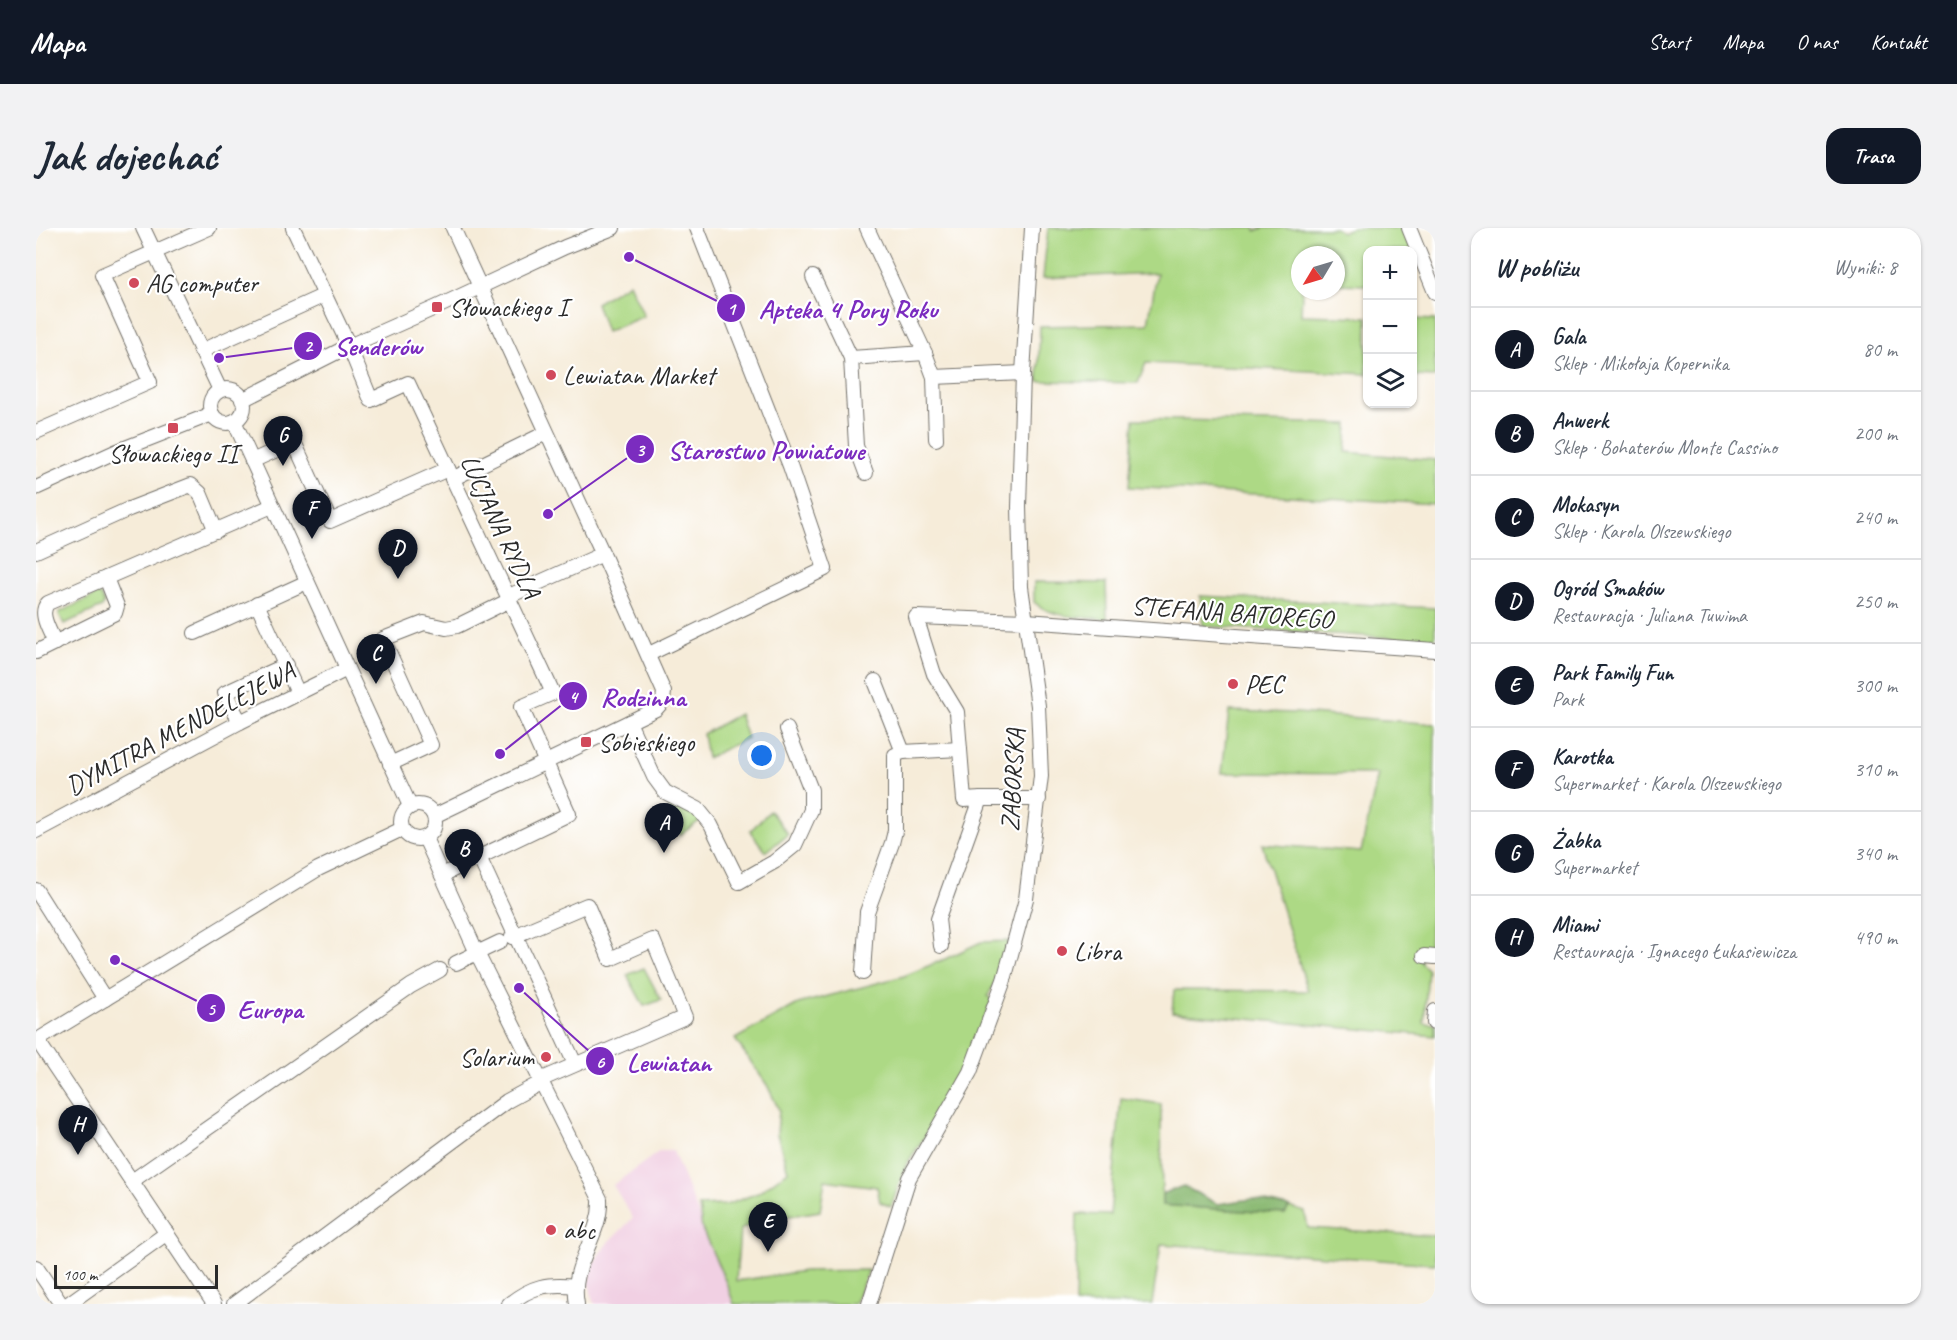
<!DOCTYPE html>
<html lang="pl">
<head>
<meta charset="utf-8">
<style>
	:root { --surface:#fff; --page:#f2f2f3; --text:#1f2937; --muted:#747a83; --line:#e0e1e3; --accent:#111827 }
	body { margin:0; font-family:Caveat,sans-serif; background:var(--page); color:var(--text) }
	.controls { position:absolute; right:18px; top:18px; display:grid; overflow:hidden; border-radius:12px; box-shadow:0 2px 4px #0004 }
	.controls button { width:54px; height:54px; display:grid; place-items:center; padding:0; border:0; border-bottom:2px solid var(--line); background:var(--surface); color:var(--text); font:30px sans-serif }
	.compass { position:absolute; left:1255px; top:18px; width:54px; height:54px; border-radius:50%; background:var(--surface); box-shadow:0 2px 4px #0004; rotate:232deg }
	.scale { position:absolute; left:18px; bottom:15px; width:164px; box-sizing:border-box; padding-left:6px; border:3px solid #2b2b2b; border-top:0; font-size:16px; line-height:21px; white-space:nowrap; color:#2b2b2b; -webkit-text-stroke:4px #fff; paint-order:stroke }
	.you { position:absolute; left:726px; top:528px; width:21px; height:21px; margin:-15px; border:4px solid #fff; border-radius:50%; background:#1a73e8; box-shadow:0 0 0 9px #1a73e833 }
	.badge { display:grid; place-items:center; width:39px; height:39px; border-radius:50%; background:var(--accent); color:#fff; font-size:20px; font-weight:700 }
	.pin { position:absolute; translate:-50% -50px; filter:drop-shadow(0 2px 3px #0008) }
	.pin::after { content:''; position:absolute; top:32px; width:21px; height:18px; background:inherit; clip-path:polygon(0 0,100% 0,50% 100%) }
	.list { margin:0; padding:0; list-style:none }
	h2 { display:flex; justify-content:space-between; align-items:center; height:78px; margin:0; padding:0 24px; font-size:26px }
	h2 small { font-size:20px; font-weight:400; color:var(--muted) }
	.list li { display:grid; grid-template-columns:39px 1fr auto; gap:18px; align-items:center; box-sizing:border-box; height:84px; padding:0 24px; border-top:2px solid var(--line) }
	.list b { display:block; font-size:22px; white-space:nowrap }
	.list p { margin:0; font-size:20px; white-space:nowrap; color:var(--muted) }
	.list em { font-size:20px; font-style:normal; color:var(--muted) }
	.icon { flex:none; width:33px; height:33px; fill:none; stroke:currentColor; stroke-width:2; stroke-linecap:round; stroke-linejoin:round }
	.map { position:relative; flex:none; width:1399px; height:1076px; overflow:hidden; border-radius:18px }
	header { display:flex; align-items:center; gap:36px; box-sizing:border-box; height:84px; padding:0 30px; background:var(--accent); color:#fff }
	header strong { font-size:28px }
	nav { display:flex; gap:33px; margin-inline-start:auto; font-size:21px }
	.intro { display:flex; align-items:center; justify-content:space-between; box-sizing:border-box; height:144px; padding:0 36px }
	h1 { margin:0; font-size:42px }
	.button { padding:15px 27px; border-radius:18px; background:var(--accent); color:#fff; font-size:21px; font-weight:700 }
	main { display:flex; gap:36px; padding:0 36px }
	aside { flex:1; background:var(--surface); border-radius:18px; box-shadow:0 2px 4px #0004 }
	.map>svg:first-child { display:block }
	.built { fill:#f1d0e3 }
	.green { fill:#add985; stroke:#6c8258; stroke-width:1.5 }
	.forest { fill:#8ab972; stroke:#5a724e; stroke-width:1.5 }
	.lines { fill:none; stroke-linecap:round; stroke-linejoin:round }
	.minor-casing { stroke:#726f68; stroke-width:16 }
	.minor { stroke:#fff; stroke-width:14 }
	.poi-dot { fill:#d1495b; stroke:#fff; stroke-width:2 }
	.labels { text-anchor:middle; stroke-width:4.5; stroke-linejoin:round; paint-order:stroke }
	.poi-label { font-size:26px; fill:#2b2b2b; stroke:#fff; text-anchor:start }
	.street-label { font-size:26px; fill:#2b2b2b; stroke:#fff }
	.leader { fill:none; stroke:#7b2cbf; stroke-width:2 }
	.callout-dot { fill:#7b2cbf; stroke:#fff; stroke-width:2 }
	.mark-label { font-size:18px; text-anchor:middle; font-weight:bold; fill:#fff }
	.callout-label { font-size:27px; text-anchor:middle; font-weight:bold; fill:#7b2cbf; stroke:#fff; stroke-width:4.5; stroke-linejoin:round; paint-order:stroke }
</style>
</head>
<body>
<header>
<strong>Mapa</strong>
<nav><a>Start</a><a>Mapa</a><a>O nas</a><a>Kontakt</a></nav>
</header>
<div class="intro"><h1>Jak dojechać</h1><a class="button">Trasa</a></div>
<main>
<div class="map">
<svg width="1399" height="1076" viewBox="0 0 1399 1076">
	<rect width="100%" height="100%" fill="#fff"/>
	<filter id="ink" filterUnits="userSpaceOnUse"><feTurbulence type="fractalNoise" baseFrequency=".0167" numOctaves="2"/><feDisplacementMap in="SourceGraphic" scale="12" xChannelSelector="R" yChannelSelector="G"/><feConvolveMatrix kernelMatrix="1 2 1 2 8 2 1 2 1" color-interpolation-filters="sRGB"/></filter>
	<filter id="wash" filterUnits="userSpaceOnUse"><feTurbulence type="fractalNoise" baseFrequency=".008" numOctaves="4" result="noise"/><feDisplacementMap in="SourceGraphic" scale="24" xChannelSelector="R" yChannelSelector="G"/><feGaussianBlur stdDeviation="1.35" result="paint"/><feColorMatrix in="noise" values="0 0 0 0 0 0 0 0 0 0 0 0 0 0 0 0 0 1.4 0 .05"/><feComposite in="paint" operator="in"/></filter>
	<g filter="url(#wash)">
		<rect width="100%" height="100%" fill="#f6ecd9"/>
		<polygon class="built" points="624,923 637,923 698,1076 559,1076 557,1073 553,1055 555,1038 572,1015 597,990 577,957"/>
		<g class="green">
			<polygon points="1012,0 1219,0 1220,3 1227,0 1299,0 1305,4 1315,0 1367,0 1376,22 1332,22 1331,57 1300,56 1300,27 1264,27 1264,63 1266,63 1265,87 1331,89 1331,146 1110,135 1102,155 1002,153 1004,98 1112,96 1121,45 1007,50"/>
			<polygon points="593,55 608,88 570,104 560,75"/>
			<polygon points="1377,91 1399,92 1399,149 1377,148"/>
			<polygon points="1098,191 1312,196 1310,224 1399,232 1399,276 1093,259"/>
			<path d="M998,354l72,1 1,36c-23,-2 -55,0 -73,-17z"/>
			<polygon points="62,366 65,367 68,375 66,379 28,396 23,386 24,384"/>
			<polygon points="1164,368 1399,380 1399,409 1393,412 1167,398"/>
			<polygon points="1193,483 1261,485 1399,496 1398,573 1399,574 1399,629 1393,719 1386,722 1385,735 1392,742 1388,795 1399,796 1399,808 1136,784 1138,762 1272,763 1226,616 1325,624 1342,546 1186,545"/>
			<polygon points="703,486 711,510 671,530 667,506"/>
			<polygon points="622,555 669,589 644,607"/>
			<polygon points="734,583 752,606 730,624 714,603"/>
			<polygon points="973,713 967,737 952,768 956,771 939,817 889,908 870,937 855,979 844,974 841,959 789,952 784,983 723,993 704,1002 700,1053 768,1043 833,1042 818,1076 698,1076 690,1054 666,1001 663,978 690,977 722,965 752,943 741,906 743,882 731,857 699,811 762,776 868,748 909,731 945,714"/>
			<polygon points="608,740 625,772 608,778 591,747"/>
			<polygon points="1085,870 1125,876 1126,977 1249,986 1253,979 1269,984 1272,1000 1399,1008 1399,1036 1125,1016 1116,1076 1039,1076 1041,986 1074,987"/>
		</g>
		<polygon class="forest" points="1147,958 1182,976 1216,971 1253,979 1249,986 1126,977 1126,966"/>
	</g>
	<g filter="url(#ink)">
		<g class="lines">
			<g class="minor-casing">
				<g id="minor">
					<polyline points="107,0 184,162"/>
					<polyline points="257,0 313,118 335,172 372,155 517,465 485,479 533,586 406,647"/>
					<polyline points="831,0 889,125 898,149 900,211"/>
					<polyline points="1373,0 1399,64"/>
					<polyline points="777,49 815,130 820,218 830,245"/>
					<polyline points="165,123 289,67"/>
					<polyline points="815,130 889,125"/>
					<polyline points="898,149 987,145"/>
					<circle cx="191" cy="178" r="17"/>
					<polyline points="206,172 313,118 401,79 529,19 577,0"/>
					<polyline points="198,193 374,578"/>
					<polyline points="0,204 114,154 66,47 173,0"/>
					<polyline points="216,233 258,214 294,293 412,241"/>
					<polyline points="416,251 510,205"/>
					<polyline points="0,260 79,224 176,186"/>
					<polyline points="0,323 93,281 155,257 164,265 180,303"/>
					<polyline points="473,368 567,326"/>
					<polyline points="221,376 262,465"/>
					<polyline points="159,405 271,354"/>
					<path d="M19,415c-5,-12 -17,-30 -7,-40l224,-97"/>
					<polyline points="0,424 79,385 81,378 70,350"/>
					<polyline points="613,426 789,341 754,238 661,0"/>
					<polyline points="204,494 189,465 250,437"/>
					<polyline points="593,494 618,549 629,564 662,581 675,597 703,654 738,634 759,617 775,582 775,562 751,501"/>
					<polyline points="867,524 924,521"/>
					<polyline points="354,536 395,517 347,411 388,395 410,400 421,398 474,372"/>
					<polyline points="945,571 1003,571"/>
					<circle cx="382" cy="594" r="17"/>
					<polyline points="398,588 620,481 627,473 628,464 567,326 417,0"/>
					<polyline points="0,603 204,494 311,441"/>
					<path d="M389,610l52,115 123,246c2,38 -31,65 -23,105"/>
					<polyline points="443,629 539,836"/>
					<polyline points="0,662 69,771"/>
					<polyline points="476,709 551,677 574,731 617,712 649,789 504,852"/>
					<polyline points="905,718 902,691 945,571 928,572 921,484 898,446 880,389 990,393 1399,422"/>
					<polyline points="1388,728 1399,729"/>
					<polyline points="420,735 464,714"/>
					<polyline points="827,745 831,684 856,615 859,603 859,527 867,524 839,453"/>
					<polyline points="1398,795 1399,783"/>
					<polyline points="1,812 178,1076"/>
					<polyline points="0,813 282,641 366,601"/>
					<polyline points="96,953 375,758 404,742"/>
					<polyline points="0,1039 25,1076"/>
					<polyline points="32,1076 131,1005"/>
					<polyline points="198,1076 471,873 506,854"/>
					<path d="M473,1076c23,-18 38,-21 67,-18"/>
					<polyline points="833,1076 873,950 934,844 968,752 990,671 1005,548 1002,478 985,359 983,279 987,145 996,0"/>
				</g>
			</g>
			<use href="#minor" class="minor"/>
		</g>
	</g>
	<g class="poi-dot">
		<circle cx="98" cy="55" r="6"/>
		<rect x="395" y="73" width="12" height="12" rx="3"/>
		<circle cx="515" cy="147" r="6"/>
		<rect x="131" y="194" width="12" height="12" rx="3"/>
		<circle cx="1197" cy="456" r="6"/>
		<rect x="544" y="508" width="12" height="12" rx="3"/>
		<circle cx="1026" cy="723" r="6"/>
		<circle cx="510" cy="829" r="6"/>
		<circle cx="515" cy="1002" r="6"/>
	</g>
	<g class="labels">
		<g class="poi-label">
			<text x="110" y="64">AG computer</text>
			<text x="413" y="88">Słowackiego I</text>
			<text x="527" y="156">Lewiatan Market</text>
			<text x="137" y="234" text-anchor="middle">Słowackiego II</text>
			<text x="1209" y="465">PEC</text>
			<text x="562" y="523">Sobieskiego</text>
			<text x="1038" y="732">Libra</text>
			<text x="498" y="838" text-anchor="end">Solarium</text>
			<text x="527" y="1011">abc</text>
		</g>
		<g class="street-label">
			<text transform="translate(465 298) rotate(65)" y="9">LUCJANA RYDLA</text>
			<text transform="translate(1196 384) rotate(4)" y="9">STEFANA BATOREGO</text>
			<text transform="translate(144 500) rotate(-28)" y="9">DYMITRA MENDELEJEWA</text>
			<text transform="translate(976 552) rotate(-87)" y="9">ZABORSKA</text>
		</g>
	</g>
	<path class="leader" d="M593 29L695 80M183 130L272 118M512 286L604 221M464 526L537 468M79 732L175 780M483 760L564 833"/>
	<g class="callout-dot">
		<circle cx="593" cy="29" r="6"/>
		<circle cx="183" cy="130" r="6"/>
		<circle cx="512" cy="286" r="6"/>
		<circle cx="464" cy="526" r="6"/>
		<circle cx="79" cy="732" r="6"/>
		<circle cx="483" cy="760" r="6"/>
		<circle cx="695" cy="80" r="15"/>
		<circle cx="272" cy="118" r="15"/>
		<circle cx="604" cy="221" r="15"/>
		<circle cx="537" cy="468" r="15"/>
		<circle cx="175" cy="780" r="15"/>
		<circle cx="564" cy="833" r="15"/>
	</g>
	<g class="mark-label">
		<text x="695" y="87">1</text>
		<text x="272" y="124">2</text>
		<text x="604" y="228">3</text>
		<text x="537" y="475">4</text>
		<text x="175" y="787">5</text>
		<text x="564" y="840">6</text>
	</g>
	<g class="callout-label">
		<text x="812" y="90">Apteka 4 Pory Roku</text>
		<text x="342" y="127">Senderów</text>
		<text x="730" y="231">Starostwo Powiatowe</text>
		<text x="607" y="478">Rodzinna</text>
		<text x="234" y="790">Europa</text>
		<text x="633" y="843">Lewiatan</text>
	</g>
</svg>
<div class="controls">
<button>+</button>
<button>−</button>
<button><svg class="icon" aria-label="layers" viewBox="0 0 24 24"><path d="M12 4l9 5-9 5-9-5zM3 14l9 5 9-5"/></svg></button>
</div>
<svg class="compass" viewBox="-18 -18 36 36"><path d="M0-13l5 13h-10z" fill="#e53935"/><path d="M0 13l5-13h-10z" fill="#747a83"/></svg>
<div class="scale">100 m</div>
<div class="you"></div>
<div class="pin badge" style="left:628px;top:625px">A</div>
<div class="pin badge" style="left:428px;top:651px">B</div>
<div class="pin badge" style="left:340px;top:456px">C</div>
<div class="pin badge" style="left:362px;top:351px">D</div>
<div class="pin badge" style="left:732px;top:1024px">E</div>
<div class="pin badge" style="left:276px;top:311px">F</div>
<div class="pin badge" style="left:247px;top:238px">G</div>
<div class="pin badge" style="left:42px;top:927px">H</div>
</div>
<aside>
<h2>W pobliżu<small>Wyniki: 8</small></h2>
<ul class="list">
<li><span class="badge">A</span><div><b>Gala</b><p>Sklep · Mikołaja Kopernika</p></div><em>80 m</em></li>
<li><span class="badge">B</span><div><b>Anwerk</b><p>Sklep · Bohaterów Monte Cassino</p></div><em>200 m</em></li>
<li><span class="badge">C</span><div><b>Mokasyn</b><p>Sklep · Karola Olszewskiego</p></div><em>240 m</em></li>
<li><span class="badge">D</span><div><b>Ogród Smaków</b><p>Restauracja · Juliana Tuwima</p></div><em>250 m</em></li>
<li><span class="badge">E</span><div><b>Park Family Fun</b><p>Park</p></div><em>300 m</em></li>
<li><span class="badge">F</span><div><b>Karotka</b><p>Supermarket · Karola Olszewskiego</p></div><em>310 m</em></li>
<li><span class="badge">G</span><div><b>Żabka</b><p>Supermarket</p></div><em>340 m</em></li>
<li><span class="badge">H</span><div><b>Miami</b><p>Restauracja · Ignacego Łukasiewicza</p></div><em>490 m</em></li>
</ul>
</aside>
</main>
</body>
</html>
